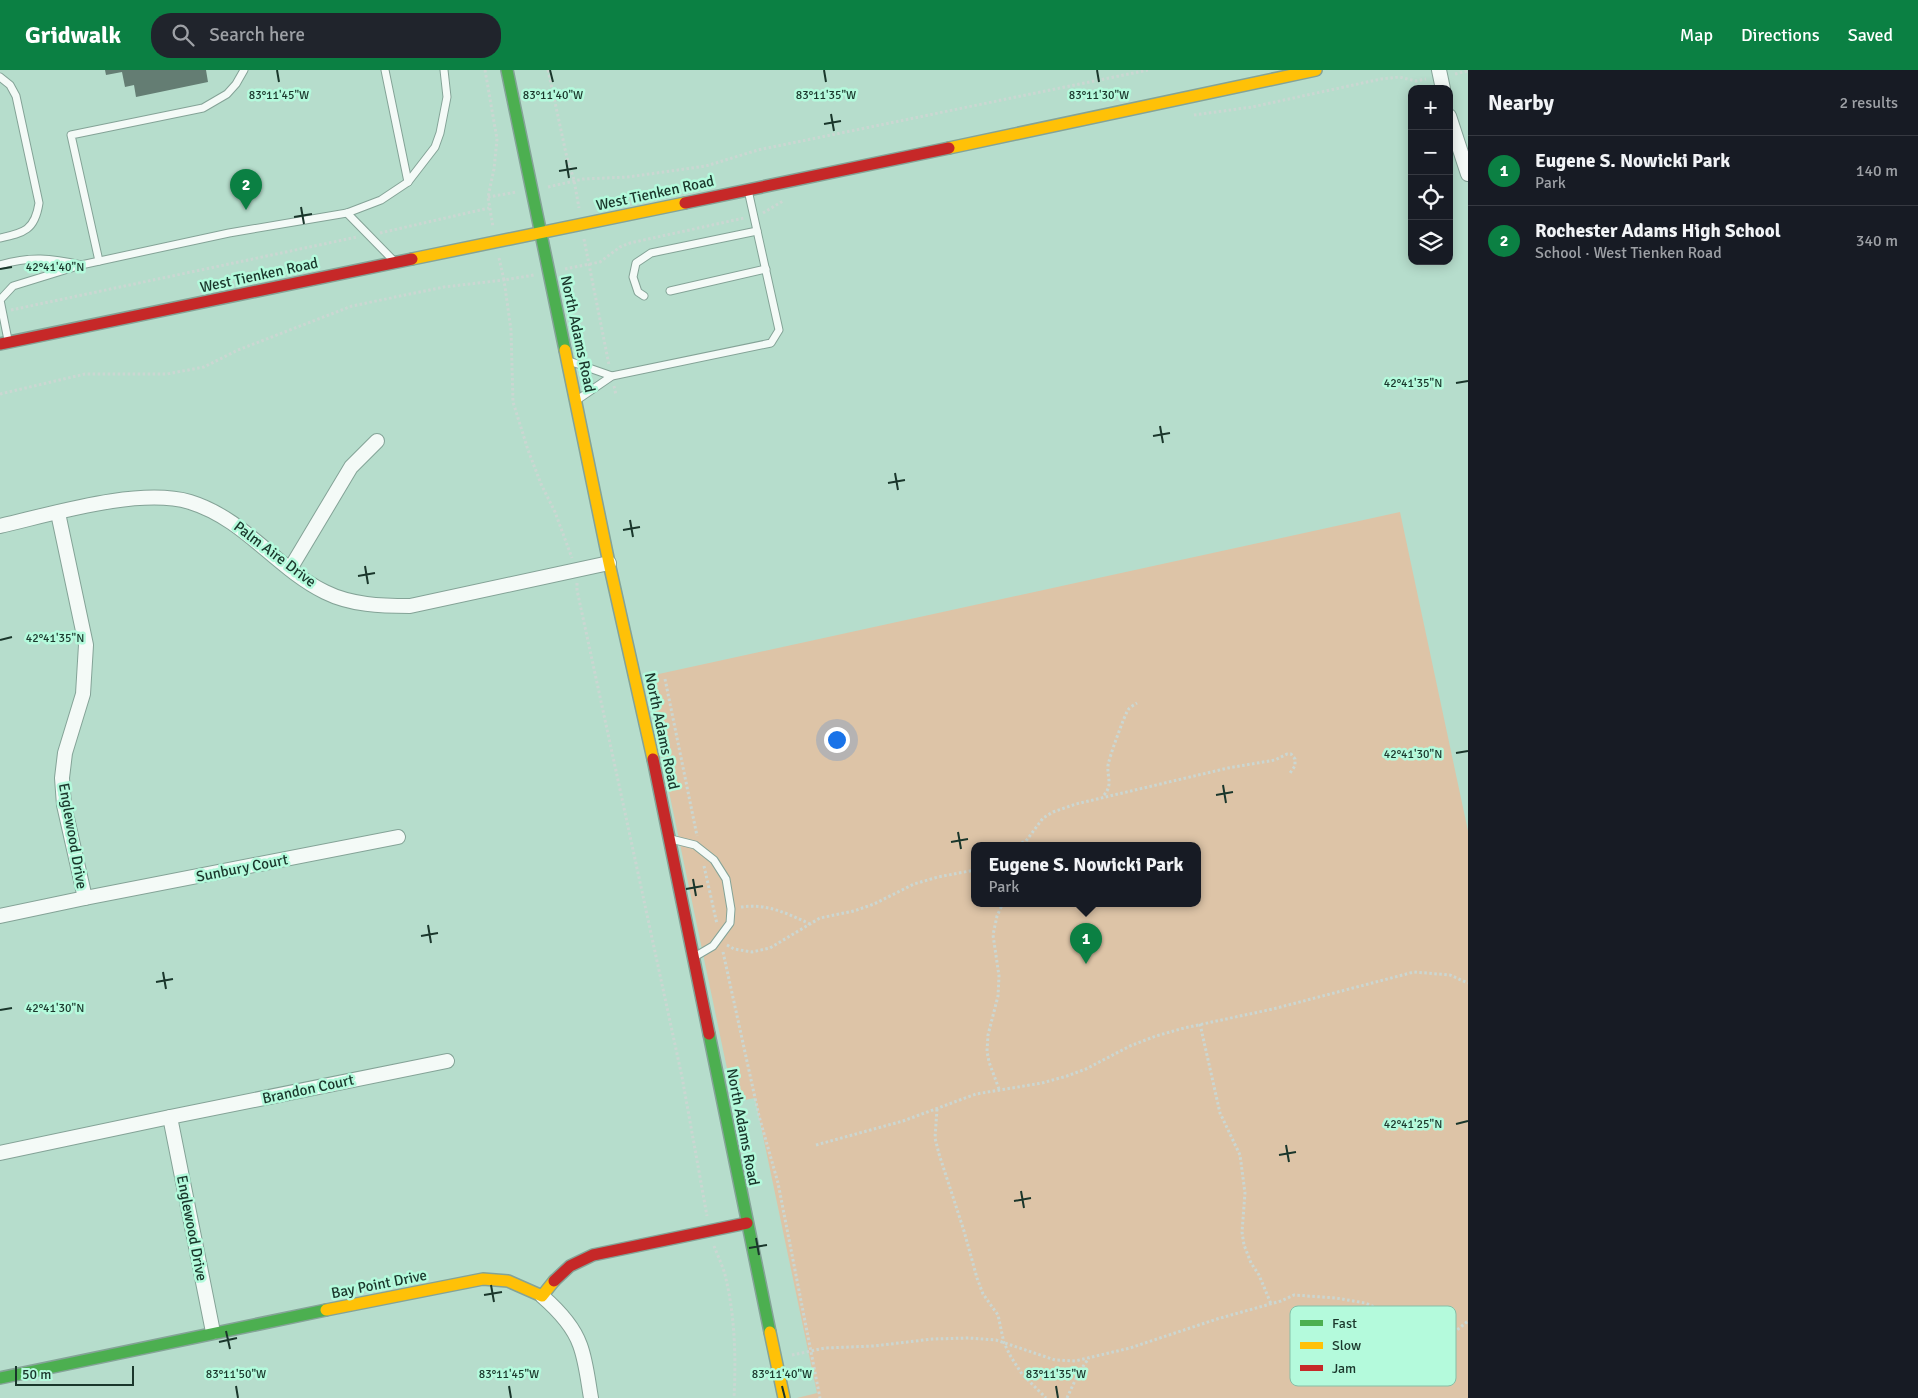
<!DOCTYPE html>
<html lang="en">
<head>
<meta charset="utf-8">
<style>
	:root { --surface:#171b24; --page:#20242c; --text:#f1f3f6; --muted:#9ea1a6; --line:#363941; --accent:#0b8043 }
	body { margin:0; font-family:Signika,sans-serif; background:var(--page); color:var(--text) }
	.controls { position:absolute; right:15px; top:15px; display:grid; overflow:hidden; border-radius:10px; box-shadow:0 2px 12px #0003 }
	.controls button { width:45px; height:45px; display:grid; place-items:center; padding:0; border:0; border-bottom:1px solid var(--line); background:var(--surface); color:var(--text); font:25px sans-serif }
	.scale { position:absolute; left:15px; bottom:12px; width:119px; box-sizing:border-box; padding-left:5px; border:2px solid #1a362b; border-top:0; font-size:14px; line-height:18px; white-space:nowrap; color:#1a362b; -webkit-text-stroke:4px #b4fadc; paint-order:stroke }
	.you { position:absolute; left:836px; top:669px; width:18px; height:18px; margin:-12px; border:4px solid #fff; border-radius:50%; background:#1a73e8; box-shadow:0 0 0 8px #1a73e833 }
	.badge { display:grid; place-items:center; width:32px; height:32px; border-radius:50%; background:var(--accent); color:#fff; font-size:16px; font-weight:700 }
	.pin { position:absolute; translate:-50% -41px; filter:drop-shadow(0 1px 2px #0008) }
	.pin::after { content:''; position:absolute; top:26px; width:18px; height:15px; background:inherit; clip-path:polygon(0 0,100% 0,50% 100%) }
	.popup { position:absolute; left:971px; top:772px; width:230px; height:65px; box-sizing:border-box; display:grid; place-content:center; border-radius:10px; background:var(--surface); filter:drop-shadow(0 1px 4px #0005); font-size:16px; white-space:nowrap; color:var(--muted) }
	.popup b { font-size:19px; color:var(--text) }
	.popup::after { content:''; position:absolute; left:50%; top:100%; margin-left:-10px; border:10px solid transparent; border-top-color:var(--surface) }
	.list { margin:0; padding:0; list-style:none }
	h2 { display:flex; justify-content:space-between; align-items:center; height:65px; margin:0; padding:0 20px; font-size:21px }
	h2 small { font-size:16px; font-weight:400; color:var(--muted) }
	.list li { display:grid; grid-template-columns:32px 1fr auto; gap:15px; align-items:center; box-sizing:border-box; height:70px; padding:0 20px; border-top:1px solid var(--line) }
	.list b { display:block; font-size:19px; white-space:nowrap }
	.list p { margin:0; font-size:16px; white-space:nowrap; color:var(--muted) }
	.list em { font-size:16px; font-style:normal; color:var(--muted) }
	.icon { flex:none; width:28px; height:28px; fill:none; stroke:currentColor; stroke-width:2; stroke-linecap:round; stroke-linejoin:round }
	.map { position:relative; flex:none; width:1468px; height:1328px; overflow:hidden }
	header { display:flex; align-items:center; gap:30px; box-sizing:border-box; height:70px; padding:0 25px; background:var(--accent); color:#fff }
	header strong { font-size:24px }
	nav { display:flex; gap:28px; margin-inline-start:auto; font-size:18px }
	.search { width:350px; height:45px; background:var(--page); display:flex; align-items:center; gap:12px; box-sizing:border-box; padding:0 18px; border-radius:20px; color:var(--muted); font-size:19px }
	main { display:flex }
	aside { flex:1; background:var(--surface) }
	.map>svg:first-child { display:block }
	.green { fill:#ddc4a7; fill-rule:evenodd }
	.building { fill:#647d73 }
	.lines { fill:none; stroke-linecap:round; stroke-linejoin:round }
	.lane-casing { stroke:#84a397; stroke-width:9 }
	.street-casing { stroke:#84a397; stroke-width:16 }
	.fast-casing { stroke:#84a397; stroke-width:14 }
	.slow-casing { stroke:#84a397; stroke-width:14 }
	.jam-casing { stroke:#84a397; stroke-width:14 }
	.path { stroke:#cbd7d2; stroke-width:3; stroke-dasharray:2.5 2.5; stroke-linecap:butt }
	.lane { stroke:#f4faf7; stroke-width:7 }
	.street { stroke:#f4faf7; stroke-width:14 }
	.fast { stroke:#4caf50; stroke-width:11 }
	.slow { stroke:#ffc107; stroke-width:11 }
	.jam { stroke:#c62828; stroke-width:11 }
	.ticks { fill:none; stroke:#1a362b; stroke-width:2 }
	.labels { text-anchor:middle; stroke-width:5; stroke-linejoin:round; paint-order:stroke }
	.street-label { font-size:15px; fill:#1a362b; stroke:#b4fadc }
	.key { fill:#b4fadc; stroke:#86bfa7; stroke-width:1 }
	.key-label { font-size:14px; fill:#1a362b }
	.ticks-label { font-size:12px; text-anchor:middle; fill:#1a362b; stroke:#b4fadc; stroke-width:5; stroke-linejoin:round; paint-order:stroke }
</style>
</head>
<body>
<header>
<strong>Gridwalk</strong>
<div class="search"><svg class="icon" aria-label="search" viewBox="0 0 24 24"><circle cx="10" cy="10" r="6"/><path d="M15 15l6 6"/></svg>Search here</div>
<nav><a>Map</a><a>Directions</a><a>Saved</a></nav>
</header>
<main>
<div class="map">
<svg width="1468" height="1328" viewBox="0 0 1468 1328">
	<rect width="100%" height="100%" fill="#b6ddcc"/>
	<path class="green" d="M1400,442l68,319v567h-671l20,-5 -62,-295 -21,4 -89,-425zM975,775h222v58h-222z"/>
	<polygon class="building" points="105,0 206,0 208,12 136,27 134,15 125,17 122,2 106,5"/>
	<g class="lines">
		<g class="lane-casing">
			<g id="lane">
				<polyline points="385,0 408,112"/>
				<path d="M0,7l10,8 6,11 23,107c-4,27 -15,30 -39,35"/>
				<polyline points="347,143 394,191"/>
				<polyline points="99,191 71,65 203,38 227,24 236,14 244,0"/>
				<path d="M0,195c30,-9 51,-7 81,0"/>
				<polyline points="670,221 766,199"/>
				<polyline points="644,226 638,222 633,207 636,193 651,183 757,161"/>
				<polyline points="8,270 0,230 13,216 81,195 229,163 347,143 381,130 408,112 435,77 440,63 447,27 444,0"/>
				<polyline points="569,291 612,306"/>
				<polyline points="577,330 612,306 771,273 779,260 748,120"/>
				<polyline points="671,769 695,775 714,790 726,809 731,839 730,853 713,876 696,886"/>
			</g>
		</g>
		<g class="street-casing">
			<g id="street">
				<polyline points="1439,0 1443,19"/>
				<polyline points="1449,46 1468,104"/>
				<path d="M0,456c52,-12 139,-39 190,-24 55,17 85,65 135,90 26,13 56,14 85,14l199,-43"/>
				<polyline points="290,499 351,397 377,371"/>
				<polyline points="85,828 398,767"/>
				<polyline points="0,846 85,828 64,735 62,708 65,683 83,624 86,575 58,443"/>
				<polyline points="170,1047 447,991"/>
				<polyline points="0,1083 170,1047 213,1262"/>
				<path d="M542,1226c15,13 31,29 38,49 6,16 8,36 11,53"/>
			</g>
		</g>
		<g class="fast-casing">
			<g id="fast">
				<polyline points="507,0 565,280"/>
				<polyline points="709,964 770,1262"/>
				<polyline points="0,1308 326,1240"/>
			</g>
		</g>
		<g class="slow-casing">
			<g id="slow">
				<polyline points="949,78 1316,0"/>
				<polyline points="412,189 685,133"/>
				<polyline points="565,280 609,493 653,689"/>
				<polyline points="326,1240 483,1209 508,1211 542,1226 554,1211"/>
				<polyline points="770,1262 784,1328"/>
			</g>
		</g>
		<g class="jam-casing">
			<g id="jam">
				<polyline points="685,133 949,78"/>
				<polyline points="0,274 412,189"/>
				<polyline points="653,689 709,964"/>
				<polyline points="554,1211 570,1196 593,1185 747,1153"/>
			</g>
		</g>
		<g class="path">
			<polyline points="485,0 497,69 494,99 488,127 493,157"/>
			<polyline points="548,0 567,88 574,110 579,138"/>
			<polyline points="1455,4 1468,1"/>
			<polyline points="1194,45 1252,37 1381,9 1399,7 1416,11 1426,9"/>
			<polyline points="548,117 583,109 628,107 706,96 758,80 1148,0"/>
			<polyline points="488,127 517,122"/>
			<polyline points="763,143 783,131"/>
			<polyline points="380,163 489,138"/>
			<polyline points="584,169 609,295"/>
			<polyline points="499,188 504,210 534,205"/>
			<polyline points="565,199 600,192 620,177 630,173 744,148"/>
			<polyline points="11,240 357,167"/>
			<polyline points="614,316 616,325"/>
			<polyline points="0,324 85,304 167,304 204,297 238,280 352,236 444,217 504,210 511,260 513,332 528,380 541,414 555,442 572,488"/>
			<polyline points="577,513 577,520 682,1007 707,1146"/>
			<polyline points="665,609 697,766"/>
			<path d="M1104,725c9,-10 3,-18 4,-29 0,-6 17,-52 20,-56 2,-3 6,-5 9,-7"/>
			<polyline points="1017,775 1026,771 1043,748 1053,742 1076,734 1228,698 1275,690 1287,684 1291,684 1295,689 1295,696 1290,703"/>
			<polyline points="704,796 717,854"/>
			<path d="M741,837c25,-4 48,7 69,17"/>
			<polyline points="727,875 734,879 752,882 770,878 820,848 854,841 874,834 914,814 938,807 975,800"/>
			<polyline points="723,882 759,1046 778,1113 820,1328"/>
			<polyline points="1200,954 1220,1043 1240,1085 1245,1123 1242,1162 1244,1175 1251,1193 1259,1205 1271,1234"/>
			<polyline points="999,1019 989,992 987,981 988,965 998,926 999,906 993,865 997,846 1003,833"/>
			<polyline points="937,1039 935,1068 939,1084 964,1161 977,1208 983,1224 998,1245 1004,1273 1011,1287 1022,1304 1046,1328"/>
			<polyline points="816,1075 903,1051 976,1024 1042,1013 1067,1006 1086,999 1130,976 1156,966 1184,958 1273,939 1414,902 1450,905 1468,913"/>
			<path d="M714,1176c4,11 10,22 12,33 9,38 10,80 8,119"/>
			<polyline points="792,1285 825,1278 874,1276 932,1269 969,1268 996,1270 1055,1290 1075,1291 1130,1278 1217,1249 1281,1231 1294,1225 1336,1228 1365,1233 1388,1243 1422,1264 1435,1266 1446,1265 1457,1260 1468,1251"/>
			<polyline points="1067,1328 1079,1302 1089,1288"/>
		</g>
		<use href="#lane" class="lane"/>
		<use href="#street" class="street"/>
		<use href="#fast" class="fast"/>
		<use href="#slow" class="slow"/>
		<use href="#jam" class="jam"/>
	</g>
	<path class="ticks" d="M277,0l2,12M550,0l3,12M824,0l2,12M1097,0l2,12M831,44l3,17M824,54l17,-3M566,90l3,18M559,101l18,-3M301,137l3,17M294,147l18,-3M0,199l12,-2M1456,313l12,-2M1160,356l3,17M1153,366l17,-3M895,403l3,17M888,413l17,-3M630,450l3,17M623,460l17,-3M365,496l3,18M358,506l17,-3M0,570l12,-3M1456,683l12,-2M1223,715l3,18M1216,725l17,-3M958,762l3,17M951,772l17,-3M693,809l3,17M686,819l17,-3M428,855l3,18M421,866l17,-3M163,902l3,17M156,912l17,-3M0,940l12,-2M1456,1054l12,-3M1286,1075l3,17M1279,1085l17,-3M1021,1121l3,17M1014,1131l17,-3M756,1168l3,17M749,1178l18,-3M491,1215l3,17M484,1225l18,-3M226,1261l4,18M219,1272l18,-4M236,1316l2,12M509,1316l2,12M782,1316l3,12M1056,1316l2,12"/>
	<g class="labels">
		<g class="street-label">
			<text transform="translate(655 123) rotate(-12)" y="5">West Tienken Road</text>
			<text transform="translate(259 205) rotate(-12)" y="5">West Tienken Road</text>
			<text transform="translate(578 264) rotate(78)" y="5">North Adams Road</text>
			<text transform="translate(275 484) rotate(37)" y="5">Palm Aire Drive</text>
			<text transform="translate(662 661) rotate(78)" y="5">North Adams Road</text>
			<text transform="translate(73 766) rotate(80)" y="5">Englewood Drive</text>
			<text transform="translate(242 798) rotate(-11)" y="5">Sunbury Court</text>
			<text transform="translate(308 1019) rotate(-12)" y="5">Brandon Court</text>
			<text transform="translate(743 1057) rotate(79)" y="5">North Adams Road</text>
			<text transform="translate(192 1158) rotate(79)" y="5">Englewood Drive</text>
			<text transform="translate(379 1214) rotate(-11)" y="5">Bay Point Drive</text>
		</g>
	</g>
	<rect x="1290" y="1236" width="166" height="80" rx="8" class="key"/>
	<rect x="1300" y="1250" width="23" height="6" fill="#4caf50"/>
	<rect x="1300" y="1272" width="23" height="7" fill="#ffc107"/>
	<rect x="1300" y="1295" width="23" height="6" fill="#c62828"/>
	<g class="key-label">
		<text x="1332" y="1258">Fast</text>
		<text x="1332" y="1280">Slow</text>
		<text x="1332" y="1303">Jam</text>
	</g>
	<g class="ticks-label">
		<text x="279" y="29">83°11'45"W</text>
		<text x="553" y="29">83°11'40"W</text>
		<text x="826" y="29">83°11'35"W</text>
		<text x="1099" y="29">83°11'30"W</text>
		<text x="55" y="201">42°41'40"N</text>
		<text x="1413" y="317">42°41'35"N</text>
		<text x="55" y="572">42°41'35"N</text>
		<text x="1413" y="688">42°41'30"N</text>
		<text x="55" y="942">42°41'30"N</text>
		<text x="1413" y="1058">42°41'25"N</text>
		<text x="236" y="1308">83°11'50"W</text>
		<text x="509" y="1308">83°11'45"W</text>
		<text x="782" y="1308">83°11'40"W</text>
		<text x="1056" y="1308">83°11'35"W</text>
	</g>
</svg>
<div class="controls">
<button>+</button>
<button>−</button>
<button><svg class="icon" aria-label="locate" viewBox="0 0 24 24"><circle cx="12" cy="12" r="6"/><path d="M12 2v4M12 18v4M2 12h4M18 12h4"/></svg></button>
<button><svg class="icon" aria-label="layers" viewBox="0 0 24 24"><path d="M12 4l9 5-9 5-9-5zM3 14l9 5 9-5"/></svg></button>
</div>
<div class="scale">50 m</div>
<div class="you"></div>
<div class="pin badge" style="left:1086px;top:894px">1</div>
<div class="popup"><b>Eugene S. Nowicki Park</b>Park</div>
<div class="pin badge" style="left:246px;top:140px">2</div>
</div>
<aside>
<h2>Nearby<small>2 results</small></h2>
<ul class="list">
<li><span class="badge">1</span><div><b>Eugene S. Nowicki Park</b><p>Park</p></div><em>140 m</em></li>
<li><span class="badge">2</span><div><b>Rochester Adams High School</b><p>School · West Tienken Road</p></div><em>340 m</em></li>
</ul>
</aside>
</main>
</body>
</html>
